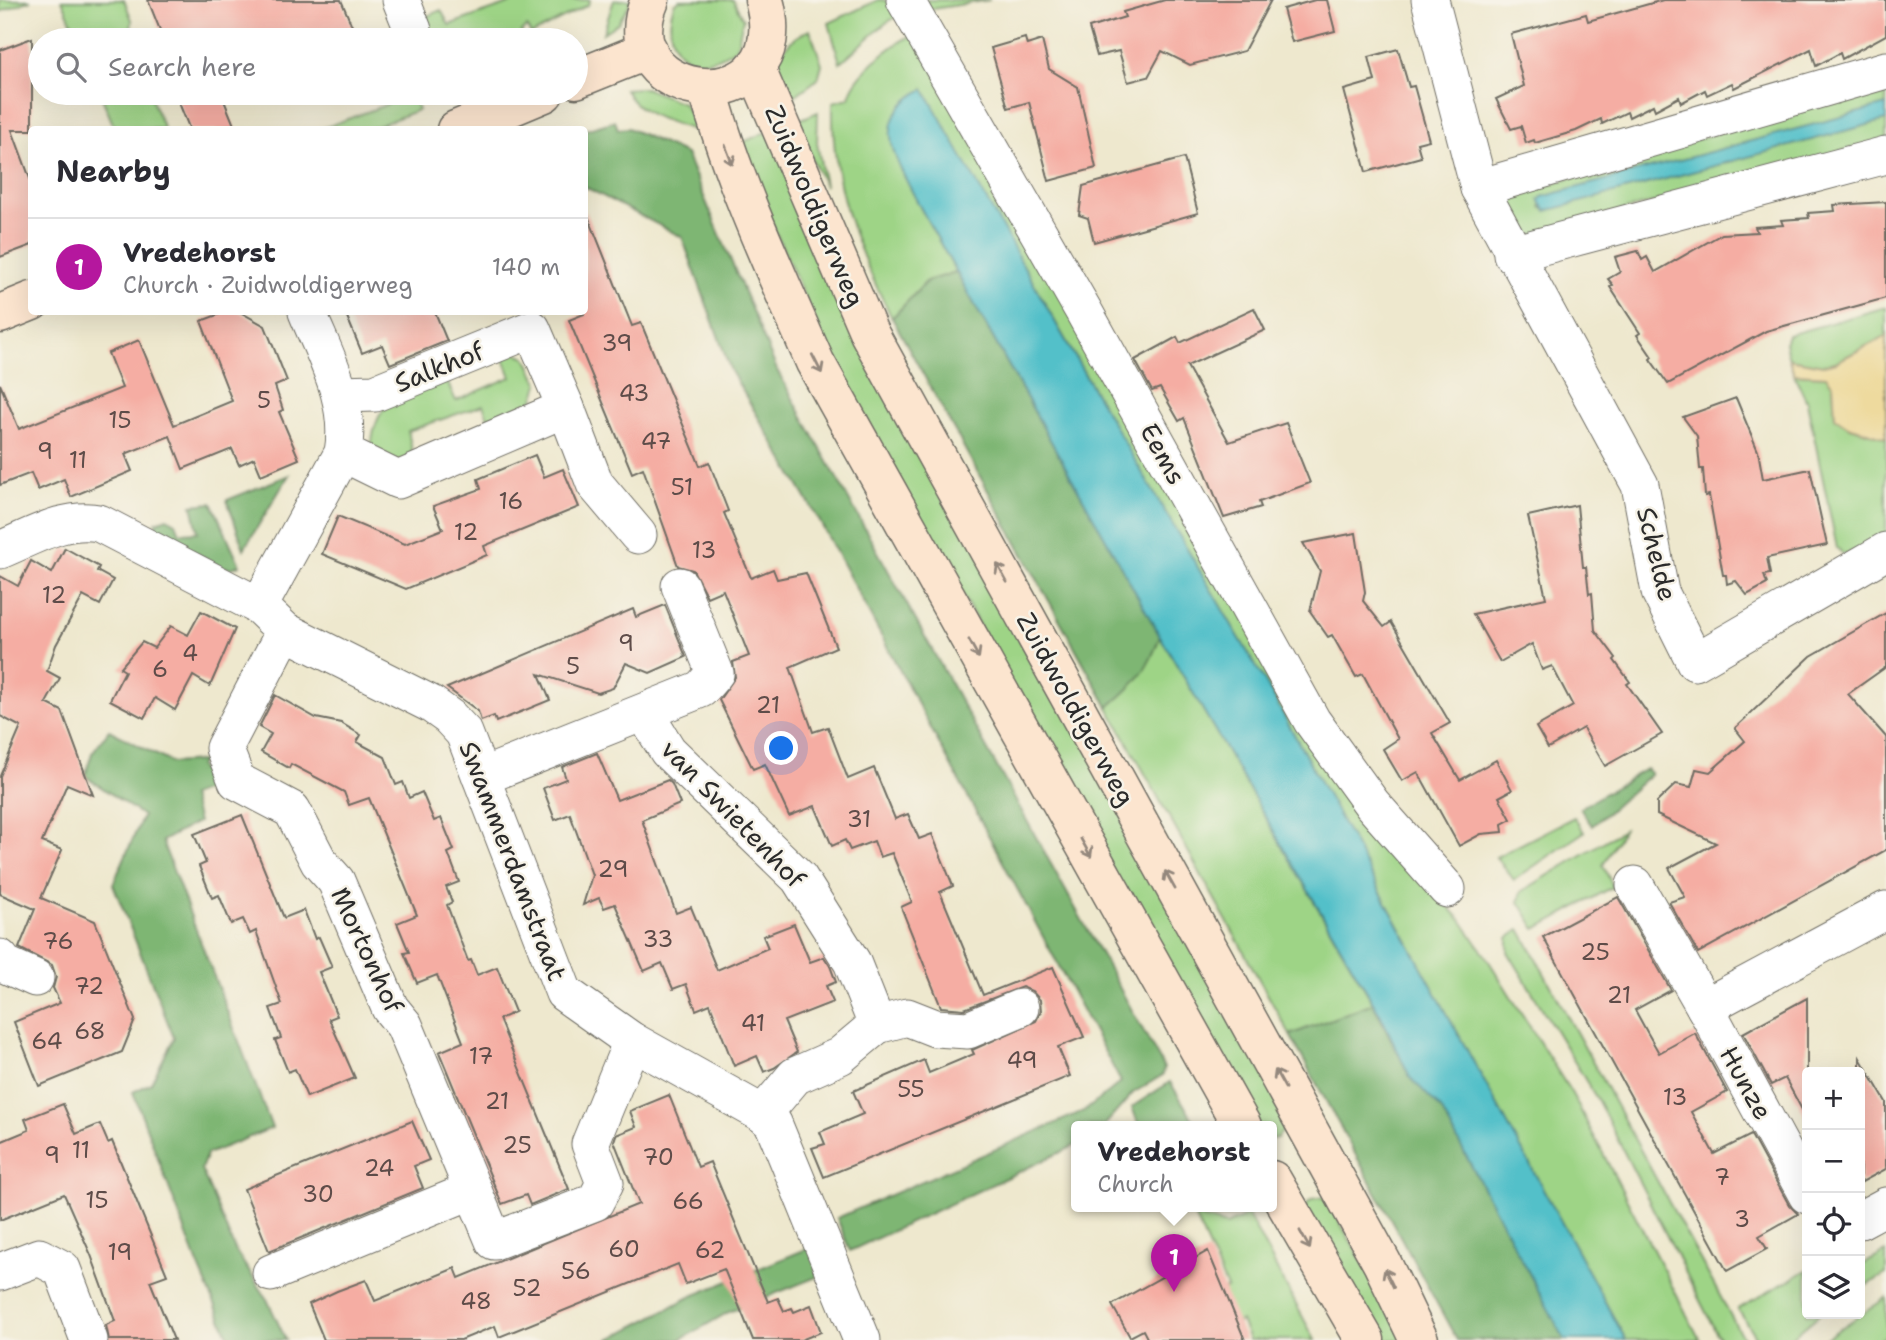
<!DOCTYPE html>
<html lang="en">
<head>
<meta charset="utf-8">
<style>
	:root { --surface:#fff; --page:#f2f2f3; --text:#2b2b33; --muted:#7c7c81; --line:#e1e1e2; --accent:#b5179e }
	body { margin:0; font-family:"Shantell Sans",sans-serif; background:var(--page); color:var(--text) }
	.controls { position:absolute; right:21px; bottom:21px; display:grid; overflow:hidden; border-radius:7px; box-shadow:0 7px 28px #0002 }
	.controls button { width:63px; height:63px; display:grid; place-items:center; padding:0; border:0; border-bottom:2px solid var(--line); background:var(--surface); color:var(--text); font:35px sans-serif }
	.you { position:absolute; left:782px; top:749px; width:24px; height:24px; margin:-18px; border:5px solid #fff; border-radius:50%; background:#1a73e8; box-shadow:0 0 0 10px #1a73e833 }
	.badge { display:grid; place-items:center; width:46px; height:46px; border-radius:50%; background:var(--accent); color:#fff; font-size:23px; font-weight:700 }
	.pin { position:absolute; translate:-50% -58px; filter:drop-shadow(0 2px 4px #0008) }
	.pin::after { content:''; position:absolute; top:37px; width:24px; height:21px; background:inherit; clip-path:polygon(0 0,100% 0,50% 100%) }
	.popup { position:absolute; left:1071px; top:1121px; width:206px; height:91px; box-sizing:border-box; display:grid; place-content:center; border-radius:7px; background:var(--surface); filter:drop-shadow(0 2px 5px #0005); font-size:23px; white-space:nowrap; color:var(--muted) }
	.popup b { font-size:26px; color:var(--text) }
	.popup::after { content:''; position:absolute; left:50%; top:100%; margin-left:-14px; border:14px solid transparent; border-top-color:var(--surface) }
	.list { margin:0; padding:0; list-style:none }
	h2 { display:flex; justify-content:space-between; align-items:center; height:91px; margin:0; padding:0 28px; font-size:30px }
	h2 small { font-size:23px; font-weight:400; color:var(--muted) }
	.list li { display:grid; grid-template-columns:46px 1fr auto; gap:21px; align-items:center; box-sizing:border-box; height:98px; padding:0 28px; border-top:2px solid var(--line) }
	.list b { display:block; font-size:26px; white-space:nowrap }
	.list p { margin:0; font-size:23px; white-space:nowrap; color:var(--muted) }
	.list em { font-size:23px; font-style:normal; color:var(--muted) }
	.icon { flex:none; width:38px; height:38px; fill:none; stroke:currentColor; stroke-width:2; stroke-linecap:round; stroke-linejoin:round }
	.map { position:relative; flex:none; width:1886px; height:1340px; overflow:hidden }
	.search { position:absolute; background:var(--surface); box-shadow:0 7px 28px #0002; left:28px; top:28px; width:560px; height:77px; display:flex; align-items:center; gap:18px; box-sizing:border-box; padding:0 24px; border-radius:38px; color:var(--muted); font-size:26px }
	.panel { position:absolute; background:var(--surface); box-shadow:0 7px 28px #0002; left:28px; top:126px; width:560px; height:189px; border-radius:7px }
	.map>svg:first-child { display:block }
	.green { fill:#9ed486; stroke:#648058; stroke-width:2 }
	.forest { fill:#7eb673; stroke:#54704f; stroke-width:2 }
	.sand { fill:#eeda9e; stroke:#8c8264; stroke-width:2 }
	.water { fill:#52c0c9; stroke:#3e767a; stroke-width:2 }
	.building { fill:#f5ada3 }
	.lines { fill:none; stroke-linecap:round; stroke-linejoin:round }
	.street-casing { stroke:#6f6d64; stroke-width:39 }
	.secondary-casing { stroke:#6f6d64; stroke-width:41 }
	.street { stroke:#fff; stroke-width:37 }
	.secondary { stroke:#fce5cf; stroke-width:38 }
	.oneway { stroke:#94887d }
	.labels { text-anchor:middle; stroke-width:5; stroke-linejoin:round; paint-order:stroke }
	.number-label { font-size:23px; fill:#5e4c49 }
	.street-label { font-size:26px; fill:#2b2b2b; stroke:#f7f3e8 }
</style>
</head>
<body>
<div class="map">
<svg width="1886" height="1340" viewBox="0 0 1886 1340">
	<rect width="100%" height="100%" fill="#f7f3e8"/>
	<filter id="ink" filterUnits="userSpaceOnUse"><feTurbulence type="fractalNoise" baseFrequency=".0143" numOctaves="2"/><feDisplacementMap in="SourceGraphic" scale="14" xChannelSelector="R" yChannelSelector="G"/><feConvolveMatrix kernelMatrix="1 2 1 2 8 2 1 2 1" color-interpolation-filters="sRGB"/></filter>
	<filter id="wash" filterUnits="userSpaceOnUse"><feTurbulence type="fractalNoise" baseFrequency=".00686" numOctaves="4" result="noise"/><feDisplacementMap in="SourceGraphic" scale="28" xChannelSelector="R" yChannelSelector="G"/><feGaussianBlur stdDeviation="1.57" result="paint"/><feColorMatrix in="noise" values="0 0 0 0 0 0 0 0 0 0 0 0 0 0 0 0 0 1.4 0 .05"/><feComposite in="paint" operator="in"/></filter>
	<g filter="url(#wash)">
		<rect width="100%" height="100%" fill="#eee8ce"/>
		<g class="green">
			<polygon points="0,0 31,0 0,12"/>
			<polygon points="62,0 124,0 132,20 130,40 79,40"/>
			<polygon points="520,0 590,0 588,5 531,35 527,27 521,32 525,39 522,40 417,40 431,35 423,18 441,10 449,25"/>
			<polygon points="614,0 632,0 618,23 603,33"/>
			<path d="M680,0h53l10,19 -6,28c-41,32 -79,6 -63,-43z"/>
			<polygon points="878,0 884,0 903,13 886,23 840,63 829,23"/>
			<polygon points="927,0 990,0 926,10"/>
			<path d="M810,30l12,34 -4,15 -29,21 -16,-29c9,-20 15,-33 37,-41z"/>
			<path d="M913,35l452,781 96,104 24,35 87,139 128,246h-74l-359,-655 -155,-263 -188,-332 -4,117 36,65 -29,9 -35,37c-38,-75 -61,-131 -59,-216l16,-4c4,-23 43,-54 64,-63z"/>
			<polygon points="1886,81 1886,105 1542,197 1541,207 1546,211 1886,120 1886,139 1533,235 1514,223 1503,199"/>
			<path d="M645,88l38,15 17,29c-25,-9 -64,-16 -75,-43z"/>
			<polygon points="100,93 149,93 164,129 115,129"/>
			<polygon points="412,95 418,110 370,129 321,129"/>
			<polygon points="818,112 817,143 825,186 794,122"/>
			<polygon points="768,131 1289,1123 1277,1138 1272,1139 1272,1126 1252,1126 824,341 737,145"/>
			<polygon points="1886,307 1886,336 1836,362 1823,365 1789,359 1785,343 1788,335"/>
			<path d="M514,352l12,5 13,27 -8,24 -40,17 -8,-20 -75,26 6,29 -20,4 -23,-8c1,-57 28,-61 74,-79l11,24 55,-24 -8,-21z"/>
			<polygon points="1794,374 1826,376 1833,385 1835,417 1848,426 1886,438 1886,538 1844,555 1837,548 1807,402"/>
			<path d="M1160,636l213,367 -83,32 -182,-328c28,-23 40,-36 52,-71z"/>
			<polygon points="1574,817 1584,832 1514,880 1496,857"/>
			<polygon points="1623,830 1603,865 1613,887 1536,929 1519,902 1521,892"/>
			<polygon points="1520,929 1744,1340 1720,1340 1597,1099 1508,952 1508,938"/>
			<polygon points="1325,1197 1408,1340 1373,1340 1304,1207 1312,1199"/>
			<polygon points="1194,1215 1226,1225 1248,1215 1315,1340 1249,1340 1241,1321 1226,1330 1208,1299 1227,1288"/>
			<polygon points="1886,1252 1886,1274 1860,1289 1860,1266"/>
			<polygon points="1807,1270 1807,1314 1820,1314 1789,1340 1757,1340 1738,1309"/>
			<polygon points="1886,1298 1886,1336 1879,1340 1823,1340"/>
		</g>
		<g class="forest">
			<polygon points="615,121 618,129 628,128 686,154 777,370 1164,1068 1163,1075 1133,1093 1104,1126 1076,1126 1076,1145 850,1251 837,1218 1086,1110 1121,1082 819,520 731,371 682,237 585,187 585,130"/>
			<path d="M956,272l204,364c-12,35 -24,48 -52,71l-216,-389 35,-37z"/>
			<polygon points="289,475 244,549 227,500"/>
			<polygon points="212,503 240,565 232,568 221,567 156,532 156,522 167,518 176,523 180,533 198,532 192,505"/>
			<polygon points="109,730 172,763 203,761 199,766 212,788 191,796 198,822 162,841 272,1128 207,1154 201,1169 235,1250 266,1297 286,1340 230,1340 197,1262 133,1092 151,1083 174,1038 113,884 143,816 85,776 92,753"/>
			<polygon points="1646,769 1651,774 1592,826 1580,808"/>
			<polygon points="1373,1003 1410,1077 1441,1109 1565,1340 1457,1340 1290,1035"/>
			<polygon points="1170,1082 1197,1126 1139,1126 1132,1107"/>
			<polygon points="816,1245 827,1273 729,1312 680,1340 608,1340 690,1297"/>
		</g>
		<polygon class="sand" points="1886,336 1886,438 1848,426 1835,417 1833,385 1826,376 1794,374 1789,359 1823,365 1836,362"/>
		<g class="water">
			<path d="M924,89l169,300 174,296 359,655h-61l-124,-231 -31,-32 -30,-63 -220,-378 -240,-429c-22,-45 -55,-87 4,-118z"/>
			<polygon points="1886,105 1886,120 1546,211 1539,200 1542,197"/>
		</g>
		<g id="blocks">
			<g class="building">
				<polygon points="148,0 341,0 358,40 164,40"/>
				<polygon points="1165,0 1271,0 1244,51 1190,65 1162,51 1148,77 1128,82 1119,51 1097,56 1089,28 1125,17 1123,12"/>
				<polygon points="1315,0 1327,0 1335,31 1292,42 1283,9"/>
				<polygon points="1663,0 1886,0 1886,35 1842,59 1840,53 1816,66 1811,49 1734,88 1732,83 1707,95 1705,90 1681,103 1679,97 1655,110 1653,105 1629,117 1627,112 1602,124 1601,119 1576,131 1535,143 1534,140 1526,143 1521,126 1511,129 1496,99 1524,86 1511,34 1586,14 1588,21"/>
				<polygon points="32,38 32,130 12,130 32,184 32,245 0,257 0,50"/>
				<polygon points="1025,38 1027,45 1042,40 1049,69 1078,87 1096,168 1049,181 1029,102 1008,108 991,48"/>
				<polygon points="1398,49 1409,87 1414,86 1429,140 1417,143 1421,157 1366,172 1344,90 1375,81 1369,57"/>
				<polygon points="175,93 221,93 236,130 190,130"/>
				<polygon points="1184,158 1198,213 1094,242 1088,218 1079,215 1083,186"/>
				<polygon points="1886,202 1886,298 1766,331 1668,384 1650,359 1652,357 1637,335 1640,333 1610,287 1613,285 1608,279 1620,272 1615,257 1638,251 1642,260 1647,257 1655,272 1722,234 1757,232 1755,227 1783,225 1781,220 1809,218 1808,213 1835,211 1834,205"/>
				<polygon points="586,211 632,326 641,323 700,466 709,462 728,511 724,513 751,578 773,569 777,579 806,573 836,647 790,667 813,732 828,727 848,779 874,768 895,819 908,814 919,839 932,834 953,886 940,892 983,995 1053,967 1084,1037 1058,1047 1070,1076 824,1177 812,1148 825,1144 820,1132 863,1114 853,1091 924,1060 929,1073 974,1054 972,1050 1036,1021 1041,1011 1040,1000 1032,991 1022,987 964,1009 941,1007 901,907 912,902 892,853 880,857 874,841 850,850 845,840 832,846 815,806 789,816 765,764 753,769 719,700 735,677 733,662 749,656 723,590 707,597 693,570 678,566 643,468 632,473 569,320 584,314"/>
				<polygon points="1254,308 1265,330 1187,366 1229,442 1286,423 1310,483 1259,502 1261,507 1224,518 1184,418 1179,421 1160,388 1152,391 1135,360 1177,337 1180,343"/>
				<polygon points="225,312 240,312 265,326 287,381 275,386 283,410 279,412 299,459 261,475 254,458 239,465 232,449 183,469 170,436 125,454 132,471 71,497 64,479 38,490 31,473 0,485 0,384 19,429 122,388 108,353 139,340 174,425 232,401 201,321"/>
				<polygon points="345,312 435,312 447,341 390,364 382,345 362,353"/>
				<polygon points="1736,398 1758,451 1763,479 1810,469 1827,545 1767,558 1770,574 1764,575 1767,584 1747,595 1736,581 1727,584 1726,575 1723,575 1709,495 1705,496 1703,469 1700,469 1697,436 1683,417"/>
				<polygon points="535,455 544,477 563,469 579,507 484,546 487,555 406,589 322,554 338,516 405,544 443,529 433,506 481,489 478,479"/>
				<polygon points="1577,505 1583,567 1586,567 1589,594 1592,593 1595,630 1616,658 1614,660 1630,682 1627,684 1662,734 1605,766 1583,728 1548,748 1536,727 1573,706 1552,666 1542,670 1532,644 1500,662 1473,614 1546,598 1528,516"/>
				<polygon points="1356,533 1365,592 1363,601 1384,627 1391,622 1450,723 1432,733 1460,780 1496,760 1512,790 1499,797 1511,819 1502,824 1503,832 1481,834 1459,846 1418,772 1402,781 1383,749 1398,739 1363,674 1356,677 1332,635 1328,637 1310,611 1320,571 1303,543"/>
				<polygon points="65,548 99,567 97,571 113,580 100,605 83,596 56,645 47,671 60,678 46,703 62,711 93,795 67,784 42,842 62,850 41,898 95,921 135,1020 122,1052 39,1086 14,1022 60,1003 53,988 56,977 52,965 19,948 35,909 0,894 0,776 21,727 0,716 0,576 18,586 31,561 52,573"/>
				<polygon points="665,605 686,657 650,673 626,663 613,688 598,693 539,674 550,700 496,722 494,716 481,721 478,711 447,688 633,609 636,617"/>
				<polygon points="201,611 235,629 210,686 193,676 175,710 155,698 144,718 110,700 125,671 120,668 142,642 154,648 171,626 188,635"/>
				<polygon points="1886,613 1886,667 1848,694 1886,737 1886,850 1698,953 1669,902 1685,897 1669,868 1716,843 1657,815 1657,802 1676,784 1691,787 1696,769 1710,772 1745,741 1735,728 1811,656"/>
				<polygon points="275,695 316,718 341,723 361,735 357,742 385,757 396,785 403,782 409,798 422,792 434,821 441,818 454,850 448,853 459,882 446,887 452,902 447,905 468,961 471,960 477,975 497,967 515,1012 499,1019 569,1189 530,1205 526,1195 502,1204 439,1052 463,1042 437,975 417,983 404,953 409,952 397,923 417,915 369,798 349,805 344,792 291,764 289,768 261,752 271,734 259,727"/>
				<polygon points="597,753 617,800 668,780 672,784 680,804 642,820 676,913 691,907 717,970 768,948 763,936 794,924 810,962 824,957 830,966 836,982 826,986 833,1002 784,1021 797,1052 774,1068 764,1072 757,1056 734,1066 710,1004 696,1010 686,984 673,989 662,963 644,971 615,904 604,908 599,898 583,905 592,875 570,814 555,820 543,788 566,779 562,767"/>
				<polygon points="242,815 284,918 304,910 315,939 319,937 332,967 319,972 337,1016 329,1019 355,1078 307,1097 295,1069 288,1072 275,1040 281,1038 270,1008 282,1004 256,931 250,934 243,919 231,924 219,895 212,898 199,866 206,863 194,834"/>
				<polygon points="1618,897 1671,990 1635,1010 1647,1032 1659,1053 1695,1033 1727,1092 1691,1112 1714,1154 1751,1135 1789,1205 1798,1214 1759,1236 1767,1249 1727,1271 1543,937"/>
				<polygon points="1807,998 1807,1119 1785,1078 1771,1085 1743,1033"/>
				<polygon points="1860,1058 1886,1102 1886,1169 1860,1183"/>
				<polygon points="669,1095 698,1167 710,1162 768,1302 778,1298 784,1311 792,1308 794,1312 811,1305 821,1332 801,1340 753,1340 724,1269 686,1284 678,1264 499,1337 495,1326 461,1340 324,1340 309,1304 337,1291 366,1280 375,1301 455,1268 459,1278 639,1204 614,1141 616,1135 636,1127 630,1111"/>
				<polygon points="63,1104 76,1134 100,1124 108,1143 112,1141 167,1275 150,1281 174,1340 109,1340 106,1325 115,1321 91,1255 64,1194 0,1220 0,1142 29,1130 25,1119"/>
				<polygon points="412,1121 429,1160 414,1166 423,1188 269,1251 244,1189"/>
				<polygon points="1208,1251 1245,1340 1148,1340 1143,1330 1130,1337 1112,1305"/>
			</g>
		</g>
	</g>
	<g filter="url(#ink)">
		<use href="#blocks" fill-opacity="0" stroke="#6f6d64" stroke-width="2"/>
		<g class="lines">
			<g class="street-casing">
				<g id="street">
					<polyline points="401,0 413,30"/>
					<polyline points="905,0 1083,310 1312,721 1372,804 1447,889"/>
					<polyline points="1430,0 1479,188 1640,485 1660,592 1695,662 1886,551"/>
					<polyline points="1479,188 1886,70"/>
					<polyline points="1512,254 1886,155"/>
					<polyline points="341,394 375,393 532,329 566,408"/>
					<polyline points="343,453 398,480 566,408 595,484 638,535"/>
					<path d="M0,550c32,-13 65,-34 99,-27l160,83 26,25 146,73 18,13 15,16 100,260 68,48 131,73 10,9 89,217"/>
					<path d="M259,606l84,-153c9,-51 -17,-95 -36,-141"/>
					<polyline points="285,631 224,748 237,781 292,810 319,862 336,881 390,1008 404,1025 494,1241 595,1202 605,1183 590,1144 632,1041"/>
					<polyline points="645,714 668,751 799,878 852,962 877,1025 840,1056 795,1076 763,1114"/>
					<polyline points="481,777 701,689 715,673 680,586"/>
					<polyline points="1635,885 1705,1007"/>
					<polyline points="0,958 4,964 35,978"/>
					<polyline points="877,1025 907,1017 935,1028 968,1030 1020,1008"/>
					<polyline points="1807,1195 1705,1007 1886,910"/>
					<polyline points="1860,1220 1886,1206"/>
					<polyline points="0,1272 39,1257 62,1269 89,1340"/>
					<polyline points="271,1273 473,1190"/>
				</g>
			</g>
			<g class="secondary-casing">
				<g id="secondary">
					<path d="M650,0c-45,106 149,126 114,0"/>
					<polyline points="755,67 869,333 1382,1263 1419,1340"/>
					<polyline points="576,79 648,50"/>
					<path d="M708,90c26,94 68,183 107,272l427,764"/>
					<polyline points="456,130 544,93"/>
					<polyline points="0,314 32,301"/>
					<polyline points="1272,1180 1365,1340"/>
				</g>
			</g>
			<use href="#street" class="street"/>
			<use href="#secondary" class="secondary"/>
		</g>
		<defs><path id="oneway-shaft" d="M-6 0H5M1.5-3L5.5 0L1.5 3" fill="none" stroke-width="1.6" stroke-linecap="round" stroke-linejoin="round" transform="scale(1.75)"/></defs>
		<g class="oneway">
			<use href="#oneway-shaft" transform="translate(729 155) rotate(69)"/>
			<use href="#oneway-shaft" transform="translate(817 364) rotate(63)"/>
			<use href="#oneway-shaft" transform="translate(1002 573) rotate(-119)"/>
			<use href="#oneway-shaft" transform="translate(974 649) rotate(61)"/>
			<use href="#oneway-shaft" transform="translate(1086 848) rotate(61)"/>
			<use href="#oneway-shaft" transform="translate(1170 880) rotate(-119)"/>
			<use href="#oneway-shaft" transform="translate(1280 1079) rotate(-119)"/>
			<use href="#oneway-shaft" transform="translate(1305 1240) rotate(61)"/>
			<use href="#oneway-shaft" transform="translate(1389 1278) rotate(-116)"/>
		</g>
	</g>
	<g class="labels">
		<g class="number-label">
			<text x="617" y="351">39</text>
			<text x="634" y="401">43</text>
			<text x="264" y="408">5</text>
			<text x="120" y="428">15</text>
			<text x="656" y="449">47</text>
			<text x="45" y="459">9</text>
			<text x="78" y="468">11</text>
			<text x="682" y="495">51</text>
			<text x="511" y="509">16</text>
			<text x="466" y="540">12</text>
			<text x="704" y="558">13</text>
			<text x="54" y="603">12</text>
			<text x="626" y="651">9</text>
			<text x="190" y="661">4</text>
			<text x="573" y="674">5</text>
			<text x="160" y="677">6</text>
			<text x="768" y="713">21</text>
			<text x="859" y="827">31</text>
			<text x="613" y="877">29</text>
			<text x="658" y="947">33</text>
			<text x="58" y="949">76</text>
			<text x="1595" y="960">25</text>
			<text x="89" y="994">72</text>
			<text x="1619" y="1003">21</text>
			<text x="753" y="1031">41</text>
			<text x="90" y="1039">68</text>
			<text x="47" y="1049">64</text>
			<text x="481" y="1064">17</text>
			<text x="1022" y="1068">49</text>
			<text x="911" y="1097">55</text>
			<text x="1675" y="1105">13</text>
			<text x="497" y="1109">21</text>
			<text x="517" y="1153">25</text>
			<text x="81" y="1158">11</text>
			<text x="52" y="1163">9</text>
			<text x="658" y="1165">70</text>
			<text x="379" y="1176">24</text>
			<text x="1722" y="1185">7</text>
			<text x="318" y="1202">30</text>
			<text x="97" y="1208">15</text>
			<text x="688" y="1209">66</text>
			<text x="1742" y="1227">3</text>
			<text x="624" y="1257">60</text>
			<text x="710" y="1258">62</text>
			<text x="120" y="1260">19</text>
			<text x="576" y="1279">56</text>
			<text x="527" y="1296">52</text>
			<text x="476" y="1309">48</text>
		</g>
		<g class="street-label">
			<text transform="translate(815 206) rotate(67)" y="9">Zuidwoldigerweg</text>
			<text transform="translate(439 367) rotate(-22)" y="9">Salkhof</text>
			<text transform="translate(1163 454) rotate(61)" y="9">Eems</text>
			<text transform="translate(1657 554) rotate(76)" y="9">Schelde</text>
			<text transform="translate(1076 709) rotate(61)" y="9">Zuidwoldigerweg</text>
			<text transform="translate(733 814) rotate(46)" y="9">van Swietenhof</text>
			<text transform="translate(513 861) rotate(69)" y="9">Swammerdamstraat</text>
			<text transform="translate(367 950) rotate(65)" y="9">Mortonhof</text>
			<text transform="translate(1746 1083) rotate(61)" y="9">Hunze</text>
		</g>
	</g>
</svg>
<div class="controls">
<button>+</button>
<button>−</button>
<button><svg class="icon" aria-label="locate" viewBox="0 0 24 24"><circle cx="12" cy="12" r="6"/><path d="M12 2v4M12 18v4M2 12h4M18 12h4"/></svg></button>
<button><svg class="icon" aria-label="layers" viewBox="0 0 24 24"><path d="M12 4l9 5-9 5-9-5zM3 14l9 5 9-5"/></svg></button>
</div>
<div class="you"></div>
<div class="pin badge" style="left:1174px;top:1292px">1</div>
<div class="popup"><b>Vredehorst</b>Church</div>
<div class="search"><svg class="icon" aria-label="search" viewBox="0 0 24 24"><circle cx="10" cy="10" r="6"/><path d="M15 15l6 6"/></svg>Search here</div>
<section class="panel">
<h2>Nearby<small></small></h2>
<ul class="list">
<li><span class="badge">1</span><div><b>Vredehorst</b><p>Church · Zuidwoldigerweg</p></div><em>140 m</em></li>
</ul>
</section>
</div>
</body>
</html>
